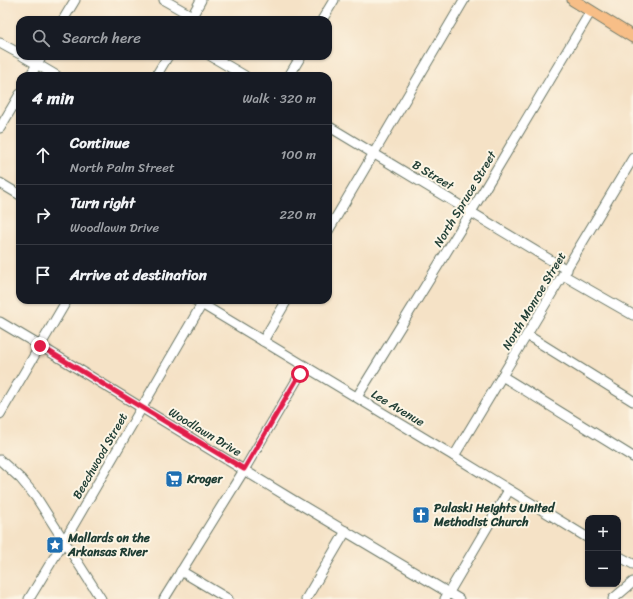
<!DOCTYPE html>
<html lang="en">
<head>
<meta charset="utf-8">
<style>
	:root { --surface:#171b24; --page:#20242c; --text:#f1f3f6; --muted:#9ea1a6; --line:#363941 }
	body { margin:0; font-family:Sriracha,sans-serif; background:var(--page); color:var(--text) }
	.controls { position:absolute; right:12px; bottom:12px; display:grid; overflow:hidden; border-radius:8px; box-shadow:0 1px 3px #0004 }
	.controls button { width:36px; height:36px; display:grid; place-items:center; padding:0; border:0; border-bottom:1px solid var(--line); background:var(--surface); color:var(--text); font:20px sans-serif }
	.stop { position:absolute; width:12px; height:12px; margin:-9px; border:3px solid #e11d48; border-radius:50%; background:#fff }
	.stop.end { background:#e11d48; border-color:#fff; box-shadow:0 1px 4px #0008 }
	.list { margin:0; padding:0; list-style:none }
	h2 { display:flex; justify-content:space-between; align-items:center; height:52px; margin:0; padding:0 16px; font-size:17px }
	h2 small { font-size:13px; font-weight:400; color:var(--muted) }
	.list li { display:grid; grid-template-columns:26px 1fr auto; gap:12px; align-items:center; box-sizing:border-box; height:60px; padding:0 16px; border-top:1px solid var(--line) }
	.list b { display:block; font-size:15px; white-space:nowrap }
	.list p { margin:0; font-size:13px; white-space:nowrap; color:var(--muted) }
	.list em { font-size:13px; font-style:normal; color:var(--muted) }
	.icon { flex:none; width:22px; height:22px; fill:none; stroke:currentColor; stroke-width:2; stroke-linecap:round; stroke-linejoin:round }
	.map { position:relative; flex:none; width:633px; height:599px; overflow:hidden }
	.search { position:absolute; background:var(--surface); box-shadow:0 1px 3px #0004; left:16px; top:16px; width:316px; height:44px; display:flex; align-items:center; gap:10px; box-sizing:border-box; padding:0 14px; border-radius:12px; color:var(--muted); font-size:15px }
	.panel { position:absolute; background:var(--surface); box-shadow:0 1px 3px #0004; left:16px; top:72px; width:316px; height:232px; border-radius:12px }
	.map>svg:first-child { display:block }
	.lines { fill:none; stroke-linecap:round; stroke-linejoin:round }
	.minor-casing { stroke:#6a7767; stroke-width:11 }
	.major-casing { stroke:#6a7767; stroke-width:13 }
	.minor { stroke:#fff; stroke-width:9 }
	.major { stroke:#f7be87; stroke-width:11 }
	.route { stroke:#e11d48; stroke-width:5 }
	.labels { text-anchor:middle; stroke-width:4; stroke-linejoin:round; paint-order:stroke }
	.street-label { font-size:12px; fill:#1f3d34; stroke:#fcf5e5 }
	.poi-label { font-size:12px; font-weight:bold; fill:#1f3d34; stroke:#fcf5e5; text-anchor:start }
</style>
</head>
<body>
<div class="map">
<svg width="633" height="599" viewBox="0 0 633 599">
	<rect width="100%" height="100%" fill="#fcf5e5"/>
	<filter id="ink" filterUnits="userSpaceOnUse"><feTurbulence type="fractalNoise" baseFrequency=".025" numOctaves="2"/><feDisplacementMap in="SourceGraphic" scale="8" xChannelSelector="R" yChannelSelector="G"/><feConvolveMatrix kernelMatrix="1 2 1 2 8 2 1 2 1" color-interpolation-filters="sRGB"/></filter>
	<filter id="wash" filterUnits="userSpaceOnUse"><feTurbulence type="fractalNoise" baseFrequency=".012" numOctaves="4" result="noise"/><feDisplacementMap in="SourceGraphic" scale="16" xChannelSelector="R" yChannelSelector="G"/><feGaussianBlur stdDeviation="0.9" result="paint"/><feColorMatrix in="noise" values="0 0 0 0 0 0 0 0 0 0 0 0 0 0 0 0 0 1.4 0 .05"/><feComposite in="paint" operator="in"/></filter>
	<g filter="url(#wash)">
		<rect width="100%" height="100%" fill="#f5e2c6"/>
	</g>
	<g filter="url(#ink)">
		<g class="lines">
			<g class="minor-casing">
				<g id="minor">
					<polyline points="164,0 192,16"/>
					<polyline points="63,20 75,0"/>
					<polyline points="190,20 201,0"/>
					<polyline points="322,20 334,0"/>
					<polyline points="0,43 20,54"/>
					<polyline points="23,56 57,76"/>
					<polyline points="211,56 245,76"/>
					<polyline points="30,76 42,56"/>
					<polyline points="156,76 168,56"/>
					<polyline points="289,76 301,56"/>
					<polyline points="328,126 567,270"/>
					<polyline points="0,128 20,94"/>
					<polyline points="0,183 20,195"/>
					<polyline points="328,231 464,0"/>
					<polyline points="563,275 633,315"/>
					<polyline points="195,300 454,456 588,538"/>
					<polyline points="0,322 47,350 293,500 459,599"/>
					<polyline points="527,335 633,401"/>
					<polyline points="263,341 287,300"/>
					<polyline points="502,376 633,457"/>
					<polyline points="357,397 471,212 591,11"/>
					<polyline points="0,414 67,300"/>
					<polyline points="454,456 633,158"/>
					<polyline points="0,460 21,479 36,497 101,599"/>
					<polyline points="618,556 633,564"/>
					<polyline points="181,571 228,599"/>
					<polyline points="29,599 70,531 202,304"/>
					<polyline points="164,599 241,475 305,366"/>
					<polyline points="306,599 346,531"/>
					<polyline points="445,599 509,490"/>
					<polyline points="613,599 633,582"/>
				</g>
			</g>
			<g class="major-casing">
				<polyline id="major" points="573,0 633,37"/>
			</g>
			<use href="#minor" class="minor"/>
			<use href="#major" class="major"/>
		</g>
	</g>
	<g class="lines" filter="url(#ink)">
		<polyline class="route" points="40,346 244,469 300,374"/>
	</g>
	<defs>
		<g id="supermarket-square" transform="scale(0.9)"><rect x="-9" y="-9" width="18" height="18" rx="4" fill="#1f6fb2" stroke="#fcf5e5"/><path d="M-6-5.5h2.5l.6 2H6L4.5 2H-2.5L-4.4-4H-6ZM-1.5 3.2a1.3 1.3 0 1 0 .1 0ZM3 3.2a1.3 1.3 0 1 0 .1 0Z" fill="#fff"/></g>
		<g id="church-square" transform="scale(0.9)"><rect x="-9" y="-9" width="18" height="18" rx="4" fill="#1f6fb2" stroke="#fcf5e5"/><path d="M-1.2-6h2.4v3.5h3.3v2.4h-3.3V6h-2.4V-.1h-3.3v-2.4h3.3Z" fill="#fff"/></g>
		<g id="sight-square" transform="scale(0.9)"><rect x="-9" y="-9" width="18" height="18" rx="4" fill="#1f6fb2" stroke="#fcf5e5"/><path d="M0-6L1.8-2.2L6-1.7L2.9 1.2L3.7 5.4L0 3.3L-3.7 5.4L-2.9 1.2L-6-1.7L-1.8-2.2Z" fill="#fff"/></g>
	</defs>
	<g fill-rule="evenodd">
		<use href="#supermarket-square" x="174" y="479"/>
		<use href="#church-square" x="421" y="515"/>
		<use href="#sight-square" x="55" y="545"/>
	</g>
	<g class="labels">
		<g class="street-label">
			<text transform="translate(433 175) rotate(31)" y="4">B Street</text>
			<text transform="translate(465 199) rotate(-59)" y="4">North Spruce Street</text>
			<text transform="translate(534 301) rotate(-59)" y="4">North Monroe Street</text>
			<text transform="translate(398 408) rotate(31)" y="4">Lee Avenue</text>
			<text transform="translate(205 432) rotate(31)" y="4">Woodlawn Drive</text>
			<text transform="translate(100 456) rotate(-60)" y="4">Beechwood Street</text>
		</g>
		<g class="poi-label">
			<text x="187" y="483">Kroger</text>
			<text x="434" y="512">Pulaski Heights United<tspan x="434" dy="14">Methodist Church</tspan></text>
			<text x="68" y="542">Mallards on the<tspan x="68" dy="14">Arkansas River</tspan></text>
		</g>
	</g>
</svg>
<div class="controls">
<button>+</button>
<button>−</button>
</div>
<div class="stop" style="left:300px;top:374px"></div>
<div class="stop end" style="left:40px;top:346px"></div>
<div class="search"><svg class="icon" aria-label="search" viewBox="0 0 24 24"><circle cx="10" cy="10" r="6"/><path d="M15 15l6 6"/></svg>Search here</div>
<section class="panel">
<h2>4 min<small>Walk · 320 m</small></h2>
<ul class="list">
<li><svg class="icon" aria-label="ahead" viewBox="0 0 24 24"><path d="M12 20V5M6 11l6-6 6 6"/></svg><div><b>Continue</b><p>North Palm Street</p></div><em>100 m</em></li>
<li><svg class="icon" aria-label="right" viewBox="0 0 24 24"><path d="M7 20v-9h11M14 6l5 5-5 5"/></svg><div><b>Turn right</b><p>Woodlawn Drive</p></div><em>220 m</em></li>
<li><svg class="icon" aria-label="arrive" viewBox="0 0 24 24"><path d="M6 21V4h12l-3 4 3 4H6"/></svg><div><b>Arrive at destination</b></div></li>
</ul>
</section>
</div>
</body>
</html>
